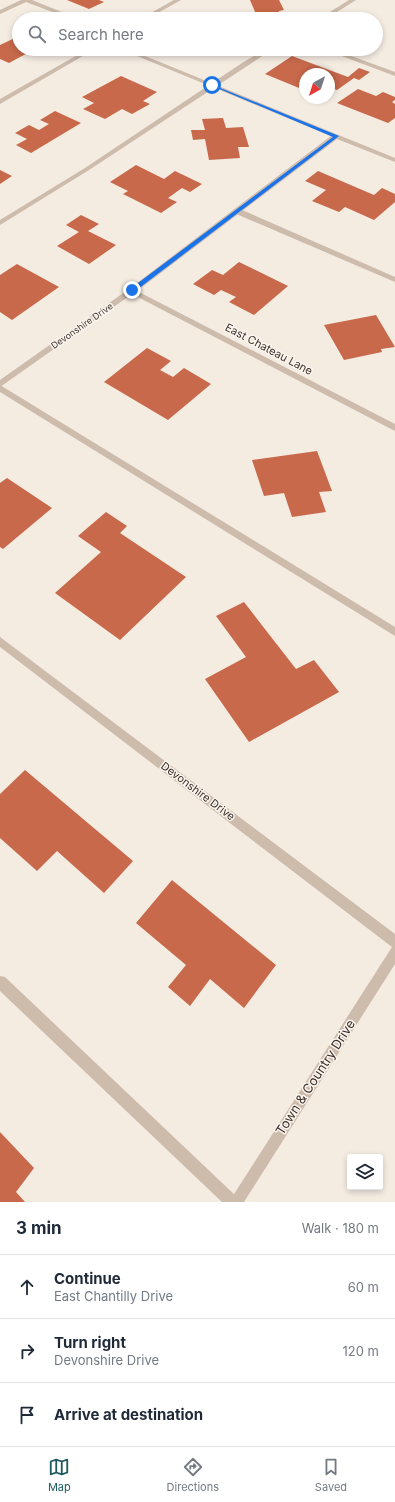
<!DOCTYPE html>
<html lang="en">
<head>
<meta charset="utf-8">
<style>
	:root { --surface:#fff; --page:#f6f6f7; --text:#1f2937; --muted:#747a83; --line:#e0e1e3; --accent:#1f5a5e }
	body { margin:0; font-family:Inter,sans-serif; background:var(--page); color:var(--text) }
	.controls { position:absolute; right:12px; bottom:12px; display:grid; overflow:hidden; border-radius:4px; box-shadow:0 2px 6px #0003 }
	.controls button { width:36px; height:36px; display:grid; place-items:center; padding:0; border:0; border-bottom:1px solid var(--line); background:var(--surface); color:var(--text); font:20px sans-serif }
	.compass { position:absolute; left:299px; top:68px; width:36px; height:36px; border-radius:50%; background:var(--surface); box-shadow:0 2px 6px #0003; rotate:219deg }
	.stop { position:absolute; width:12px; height:12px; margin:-9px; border:3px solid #1a73e8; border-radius:50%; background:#fff }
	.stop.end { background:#1a73e8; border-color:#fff; box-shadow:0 1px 4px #0008 }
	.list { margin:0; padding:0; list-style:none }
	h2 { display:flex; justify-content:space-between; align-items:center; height:52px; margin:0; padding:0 16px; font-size:17px }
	h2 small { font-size:13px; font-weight:400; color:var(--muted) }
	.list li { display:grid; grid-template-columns:26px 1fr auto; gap:12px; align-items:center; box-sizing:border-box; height:64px; padding:0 16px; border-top:1px solid var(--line) }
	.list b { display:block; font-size:15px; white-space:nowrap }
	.list p { margin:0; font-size:13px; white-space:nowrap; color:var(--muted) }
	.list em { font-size:13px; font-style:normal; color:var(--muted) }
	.icon { flex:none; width:22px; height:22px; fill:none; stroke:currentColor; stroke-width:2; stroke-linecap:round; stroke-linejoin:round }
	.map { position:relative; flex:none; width:395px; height:1202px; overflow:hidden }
	.search { position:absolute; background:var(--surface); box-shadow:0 2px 6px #0003; left:12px; right:12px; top:12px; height:44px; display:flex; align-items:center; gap:10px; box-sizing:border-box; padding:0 14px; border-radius:22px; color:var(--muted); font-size:15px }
	.sheet { height:244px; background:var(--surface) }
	nav { display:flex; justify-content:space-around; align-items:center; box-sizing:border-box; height:56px; border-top:1px solid var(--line); background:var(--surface); font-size:11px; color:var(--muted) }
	nav a { display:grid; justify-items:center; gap:2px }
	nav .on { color:var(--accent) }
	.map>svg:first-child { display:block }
	.building { fill:#c8694b }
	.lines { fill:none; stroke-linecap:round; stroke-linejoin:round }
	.lane { fill:#cdbbac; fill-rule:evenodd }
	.street { fill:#cdbbac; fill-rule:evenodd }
	.route { fill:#1a73e8 }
	.labels { text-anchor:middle; stroke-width:3; stroke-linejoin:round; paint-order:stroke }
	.far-street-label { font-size:9px; fill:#3b302b; stroke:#fbf5ee }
	.street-label { font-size:11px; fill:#3b302b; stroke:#fbf5ee }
	.near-street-label { font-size:13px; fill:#3b302b; stroke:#fbf5ee }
</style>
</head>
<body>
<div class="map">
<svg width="395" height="1202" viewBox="0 0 395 1202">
	<rect width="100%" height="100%" fill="#f4ebe1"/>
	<g class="building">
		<polygon points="67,0 99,0 104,2 89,9"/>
		<polygon points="250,0 279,0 284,10 279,11 282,18 258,19"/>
		<polygon points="19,36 19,49 35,49 9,63 0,59 0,45"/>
		<polygon points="292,56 348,77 359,68 370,72 359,80 354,78 337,90 329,87 329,74 305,74 304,90 265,74"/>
		<polygon points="121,76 157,92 143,101 150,104 132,114 122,109 105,119 83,109 94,103 82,97"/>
		<polygon points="358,89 376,96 383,92 395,97 395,100 392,102 395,104 395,118 388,123 337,103"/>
		<polygon points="55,111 81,123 31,153 16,145 27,139 15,133 29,125 39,130 49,124 40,120"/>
		<polygon points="223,118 226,128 243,127 249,147 238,147 240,158 209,160 205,139 193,140 191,130 205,130 202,119"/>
		<polygon points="136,165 164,179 175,171 202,184 190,192 182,188 168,198 177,202 161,213 123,194 128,191 110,182"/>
		<polygon points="0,170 12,176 0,184"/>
		<polygon points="318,171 374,195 382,188 395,194 395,202 374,220 345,207 339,212 312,201 326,190 305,181"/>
		<polygon points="81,215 99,224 88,231 116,245 89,264 57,246 79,232 66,225"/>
		<polygon points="239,262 288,286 254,315 229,302 236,297 221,290 214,295 193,284 212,270 223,275"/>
		<polygon points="17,264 59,287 12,320 0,312 0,275"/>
		<polygon points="376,315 395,347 381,349 382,352 344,360 324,325"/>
		<polygon points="147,348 171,361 160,370 173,377 184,368 211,384 168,420 104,382"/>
		<polygon points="317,451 332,491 319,492 326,512 292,517 284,493 264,496 252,460"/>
		<polygon points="7,478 52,508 3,549 0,547 0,483"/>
		<polygon points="106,512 127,526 120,533 186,577 120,640 55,593 101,552 78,536"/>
		<polygon points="244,602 296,669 314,660 339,692 249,742 205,679 246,657 216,616"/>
		<polygon points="25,770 133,861 104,893 57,851 37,871 0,838 0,794"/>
		<polygon points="172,880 276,965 244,1008 210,979 190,1006 168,987 186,965 136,923"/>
		<polygon points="0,1132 34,1168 16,1192 25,1202 0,1202"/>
	</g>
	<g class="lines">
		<g class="lane">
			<polygon points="21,0 32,0 79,19 71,19 26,2 0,14 0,10"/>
			<polygon points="349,0 356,0 326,19 319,19"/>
			<polygon points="266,49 273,49 89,170 0,225 0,220 85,168 242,63"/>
			<polygon points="323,49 332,49 395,72 395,76"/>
			<polygon points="234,209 240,209 395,277 395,282 234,213"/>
			<polygon points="0,385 395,627 395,636 0,392"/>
			<polygon points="0,976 5,977 237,1197 239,1202 222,1202 0,991"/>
		</g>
		<g class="street">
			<polygon points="174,0 181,0 147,19 140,19"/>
			<polygon points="88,49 95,49 0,104 0,99"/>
			<polygon points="120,49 128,49 395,158 395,162 337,139 137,291 395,424 395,431 132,294 0,387 0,380 129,289 331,136"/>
			<polygon points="0,637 395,934 395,964 244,1202 229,1202 392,947 0,647"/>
		</g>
	</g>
	<polygon class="route" points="210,85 213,85 339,136 134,292 130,292 130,289 333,137"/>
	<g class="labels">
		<g class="far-street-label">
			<text transform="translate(82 326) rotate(-35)" y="3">Devonshire Drive</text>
		</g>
		<g class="street-label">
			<text transform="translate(269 349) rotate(28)" y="4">East Chateau Lane</text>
			<text transform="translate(198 791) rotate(37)" y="4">Devonshire Drive</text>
		</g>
		<g class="near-street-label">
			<text transform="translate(315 1077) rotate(-57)" y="5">Town &amp; Country Drive</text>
		</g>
	</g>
</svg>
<div class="controls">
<button><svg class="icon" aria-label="layers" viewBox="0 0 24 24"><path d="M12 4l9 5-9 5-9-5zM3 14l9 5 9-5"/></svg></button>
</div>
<svg class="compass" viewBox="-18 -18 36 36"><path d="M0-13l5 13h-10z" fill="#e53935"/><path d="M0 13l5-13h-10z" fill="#747a83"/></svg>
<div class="stop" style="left:212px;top:85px"></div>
<div class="stop end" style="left:132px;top:290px"></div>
<div class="search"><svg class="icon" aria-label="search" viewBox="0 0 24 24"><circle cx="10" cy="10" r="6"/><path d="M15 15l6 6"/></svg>Search here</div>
</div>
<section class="sheet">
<h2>3 min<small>Walk · 180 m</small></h2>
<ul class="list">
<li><svg class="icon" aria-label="ahead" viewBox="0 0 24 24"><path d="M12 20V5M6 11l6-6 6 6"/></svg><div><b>Continue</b><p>East Chantilly Drive</p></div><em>60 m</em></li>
<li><svg class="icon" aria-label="right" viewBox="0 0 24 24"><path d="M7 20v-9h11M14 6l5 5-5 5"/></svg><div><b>Turn right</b><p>Devonshire Drive</p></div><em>120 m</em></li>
<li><svg class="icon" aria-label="arrive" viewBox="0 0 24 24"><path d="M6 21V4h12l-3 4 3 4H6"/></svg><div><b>Arrive at destination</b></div></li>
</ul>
</section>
<nav>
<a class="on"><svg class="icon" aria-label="map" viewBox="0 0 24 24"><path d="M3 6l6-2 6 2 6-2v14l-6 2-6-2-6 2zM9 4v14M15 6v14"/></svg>Map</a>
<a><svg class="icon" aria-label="directions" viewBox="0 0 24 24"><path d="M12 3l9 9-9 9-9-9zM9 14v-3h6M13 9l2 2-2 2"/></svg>Directions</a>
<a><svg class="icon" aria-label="saved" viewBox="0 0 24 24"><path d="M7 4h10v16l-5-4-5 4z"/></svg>Saved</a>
</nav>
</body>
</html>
